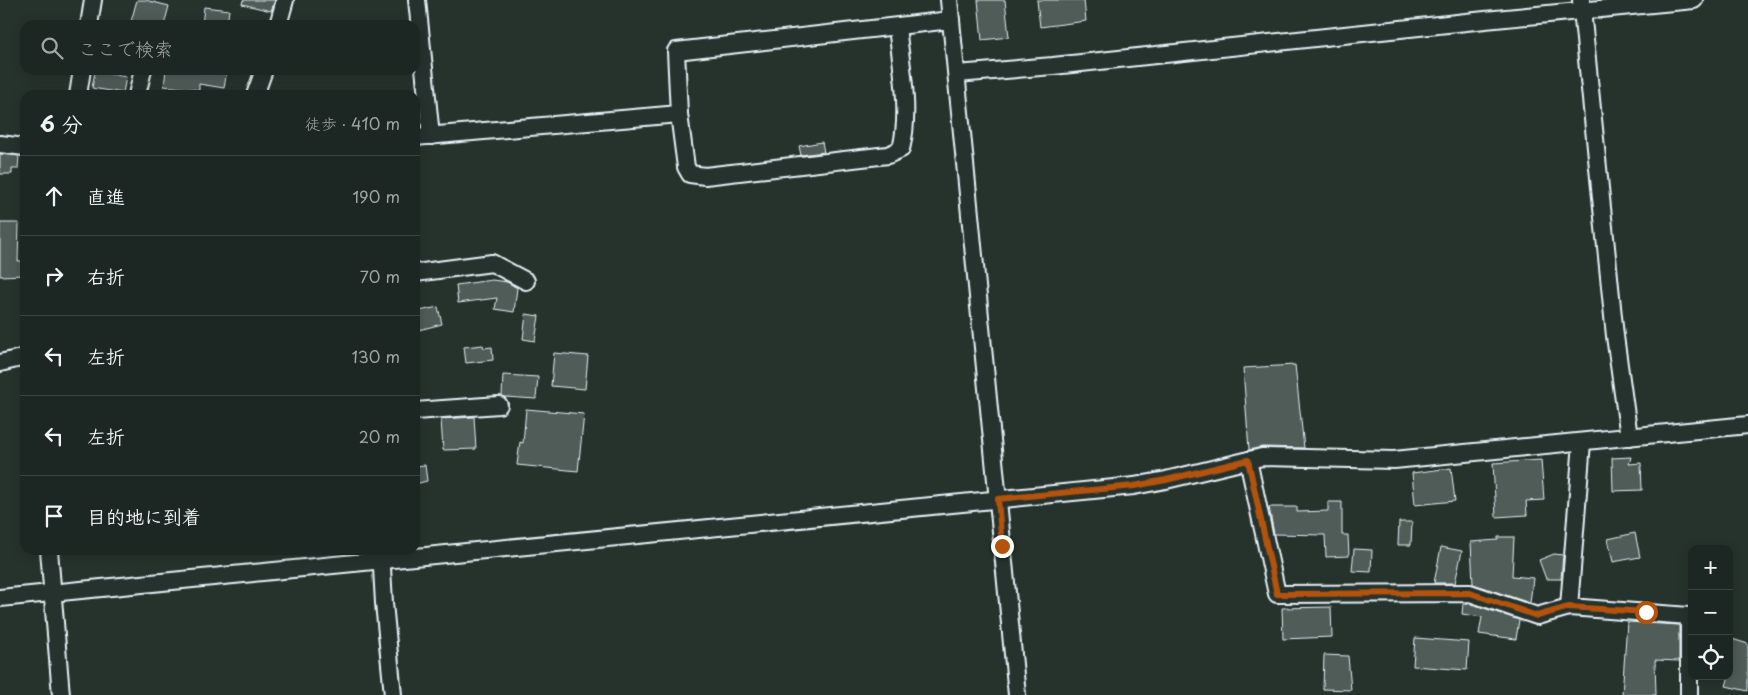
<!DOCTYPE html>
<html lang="ja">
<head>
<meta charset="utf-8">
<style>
	:root { --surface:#1c2622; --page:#29322f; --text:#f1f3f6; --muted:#a0a5a5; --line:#3a4340 }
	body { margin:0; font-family:"Playpen Sans","Klee One",sans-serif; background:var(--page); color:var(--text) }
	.controls { position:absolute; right:15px; bottom:15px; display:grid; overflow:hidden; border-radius:10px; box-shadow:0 2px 12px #0003 }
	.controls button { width:45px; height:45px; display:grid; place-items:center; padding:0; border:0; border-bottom:1px solid var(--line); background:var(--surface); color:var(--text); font:25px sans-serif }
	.stop { position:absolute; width:15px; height:15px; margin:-11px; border:4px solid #b45309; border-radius:50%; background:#fff }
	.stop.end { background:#b45309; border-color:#fff; box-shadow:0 1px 5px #0008 }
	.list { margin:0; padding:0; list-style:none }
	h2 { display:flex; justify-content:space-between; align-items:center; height:65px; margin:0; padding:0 20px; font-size:21px }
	h2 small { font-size:16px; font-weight:400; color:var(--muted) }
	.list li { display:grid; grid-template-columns:32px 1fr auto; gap:15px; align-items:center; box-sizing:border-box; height:80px; padding:0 20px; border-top:1px solid var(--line) }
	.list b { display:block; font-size:19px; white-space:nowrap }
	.list em { font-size:16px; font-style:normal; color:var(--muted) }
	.icon { flex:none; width:28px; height:28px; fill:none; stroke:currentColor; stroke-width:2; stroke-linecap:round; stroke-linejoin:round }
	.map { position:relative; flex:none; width:1748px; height:695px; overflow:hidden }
	.search { position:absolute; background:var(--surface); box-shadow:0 2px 12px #0003; left:20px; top:20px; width:400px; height:55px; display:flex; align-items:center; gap:12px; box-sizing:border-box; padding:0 18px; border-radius:15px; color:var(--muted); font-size:19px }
	.panel { position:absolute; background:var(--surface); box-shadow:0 2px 12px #0003; left:20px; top:90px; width:400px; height:465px; border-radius:15px }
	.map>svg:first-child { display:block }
	.building { fill:#505c59; stroke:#e8f1f8 }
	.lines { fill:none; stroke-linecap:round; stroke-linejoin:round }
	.minor-casing { stroke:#e8f1f8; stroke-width:20 }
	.minor { stroke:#26332d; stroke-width:16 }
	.route { stroke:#b45309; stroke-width:6 }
</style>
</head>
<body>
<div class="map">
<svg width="1748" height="695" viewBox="0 0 1748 695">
	<rect width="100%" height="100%" fill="#26332d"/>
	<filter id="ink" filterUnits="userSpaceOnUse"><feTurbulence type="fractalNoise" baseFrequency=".02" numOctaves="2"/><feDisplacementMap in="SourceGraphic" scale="10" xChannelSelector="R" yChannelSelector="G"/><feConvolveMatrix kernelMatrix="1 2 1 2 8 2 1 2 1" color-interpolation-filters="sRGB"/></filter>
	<g filter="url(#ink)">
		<g class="building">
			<polygon points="137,0 145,0 169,6 164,25 130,25"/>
			<polygon points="243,0 275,0 271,11 242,4"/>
			<polygon points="978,0 1005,0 1009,37 982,40"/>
			<polygon points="1037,0 1084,0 1086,21 1040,27"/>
			<polygon points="204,7 229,10 227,25 202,25"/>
			<polygon points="166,70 182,70 211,74 212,70 227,70 224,88 199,84 199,90 164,86"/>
			<polygon points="95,71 126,77 123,93 92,88"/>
			<polygon points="822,142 824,152 801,155 799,146"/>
			<polygon points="0,154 19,156 18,169 12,169 12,174 0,174"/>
			<polygon points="0,223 19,223 18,261 25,261 25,275 0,276"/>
			<polygon points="492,280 507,282 517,288 514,312 495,309 497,298 458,303 456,285"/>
			<polygon points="438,307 442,324 415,331 415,312"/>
			<polygon points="526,314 539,316 535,341 523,339"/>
			<polygon points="483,345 484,348 492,347 493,360 466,363 464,347"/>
			<polygon points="554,353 588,356 585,389 551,386"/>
			<polygon points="1295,365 1304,448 1262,447 1249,450 1243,368"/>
			<polygon points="503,375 538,377 536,399 505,397 502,396"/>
			<polygon points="526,409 584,414 578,471 517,465 520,442 523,443"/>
			<polygon points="474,417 476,449 443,450 441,419"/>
			<polygon points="1631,457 1629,464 1641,463 1642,490 1613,491 1612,458"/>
			<polygon points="1541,460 1544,500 1526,501 1527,515 1496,517 1493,463"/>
			<polygon points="425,465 427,481 415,484 415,466"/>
			<polygon points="1451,468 1455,501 1415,505 1412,473"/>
			<polygon points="1328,502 1342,502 1342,535 1348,535 1349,556 1326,557 1325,535 1274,534 1269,507 1297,507 1297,512 1328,511"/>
			<polygon points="1399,522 1412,522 1411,545 1398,545"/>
			<polygon points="1635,533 1640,557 1613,562 1608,539"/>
			<polygon points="1498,537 1514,537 1512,576 1533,578 1530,603 1473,584 1471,542 1498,540"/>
			<polygon points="1441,547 1462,551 1455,583 1434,583"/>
			<polygon points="1354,549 1372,550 1371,572 1352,571"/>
			<polygon points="1554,554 1563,555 1561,579 1546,579 1539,560"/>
			<polygon points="1463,604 1475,605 1519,620 1516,639 1479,634 1482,617 1462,614"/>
			<polygon points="1331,607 1332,637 1283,639 1282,608"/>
			<polygon points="1627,622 1679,625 1679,661 1655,660 1656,695 1622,695"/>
			<polygon points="1415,638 1469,642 1467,670 1413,666"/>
			<polygon points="1729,638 1748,644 1748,691 1726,686 1729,676"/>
			<polygon points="1324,655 1348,656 1351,690 1323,689"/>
		</g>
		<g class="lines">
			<g class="minor-casing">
				<g id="minor">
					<polyline points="417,0 431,136"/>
					<polyline points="949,0 1017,695"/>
					<polyline points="1581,0 1615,336 1629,437"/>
					<polyline points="89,25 93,0"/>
					<polyline points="278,25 285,0"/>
					<path d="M897,26c4,40 14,84 4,123l-13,6 -183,21 -15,-2 -4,-7 -7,-53 -3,-63 275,-31"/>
					<polyline points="957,74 1053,66 1485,20 1694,0"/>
					<polyline points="78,95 82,70"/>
					<polyline points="137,95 143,70"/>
					<polyline points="255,95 264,70"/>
					<polyline points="415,137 679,114"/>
					<polyline points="0,144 25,147"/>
					<polyline points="415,273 492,263 526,281"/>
					<polyline points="0,363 25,357"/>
					<polyline points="415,411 499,405"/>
					<polyline points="1582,442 1569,607 1689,616 1689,695"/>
					<polyline points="1248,460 1277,594 1470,593 1537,616 1569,607"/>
					<polyline points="49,550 61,695"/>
					<polyline points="381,550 384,603 393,695"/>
					<polyline points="0,598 1134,486 1166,480 1262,457 1394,460 1748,425"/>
				</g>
			</g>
			<use href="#minor" class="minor"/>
		</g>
	</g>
	<g class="lines" filter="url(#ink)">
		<polyline class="route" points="1002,546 998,499 1134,486 1166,480 1248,460 1277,594 1470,593 1537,616 1569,607 1646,612"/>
	</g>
</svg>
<div class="controls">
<button>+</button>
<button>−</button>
<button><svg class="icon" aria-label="locate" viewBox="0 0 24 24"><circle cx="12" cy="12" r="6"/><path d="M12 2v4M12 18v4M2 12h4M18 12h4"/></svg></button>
</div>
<div class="stop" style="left:1646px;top:612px"></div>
<div class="stop end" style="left:1002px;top:546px"></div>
<div class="search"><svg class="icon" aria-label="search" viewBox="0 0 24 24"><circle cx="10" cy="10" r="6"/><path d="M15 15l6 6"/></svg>ここで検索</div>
<section class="panel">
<h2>6 分<small>徒歩 · 410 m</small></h2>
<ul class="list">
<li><svg class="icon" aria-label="ahead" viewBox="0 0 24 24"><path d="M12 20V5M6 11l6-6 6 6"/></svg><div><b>直進</b></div><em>190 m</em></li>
<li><svg class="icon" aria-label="right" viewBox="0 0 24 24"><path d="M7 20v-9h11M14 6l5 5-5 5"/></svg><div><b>右折</b></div><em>70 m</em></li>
<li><svg class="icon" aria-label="left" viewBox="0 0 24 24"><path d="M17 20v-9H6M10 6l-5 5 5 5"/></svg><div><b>左折</b></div><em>130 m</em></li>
<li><svg class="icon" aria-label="left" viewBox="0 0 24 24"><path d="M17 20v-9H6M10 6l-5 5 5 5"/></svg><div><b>左折</b></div><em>20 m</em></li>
<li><svg class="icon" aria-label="arrive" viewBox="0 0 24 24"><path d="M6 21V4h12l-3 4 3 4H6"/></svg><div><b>目的地に到着</b></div></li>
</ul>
</section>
</div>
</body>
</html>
